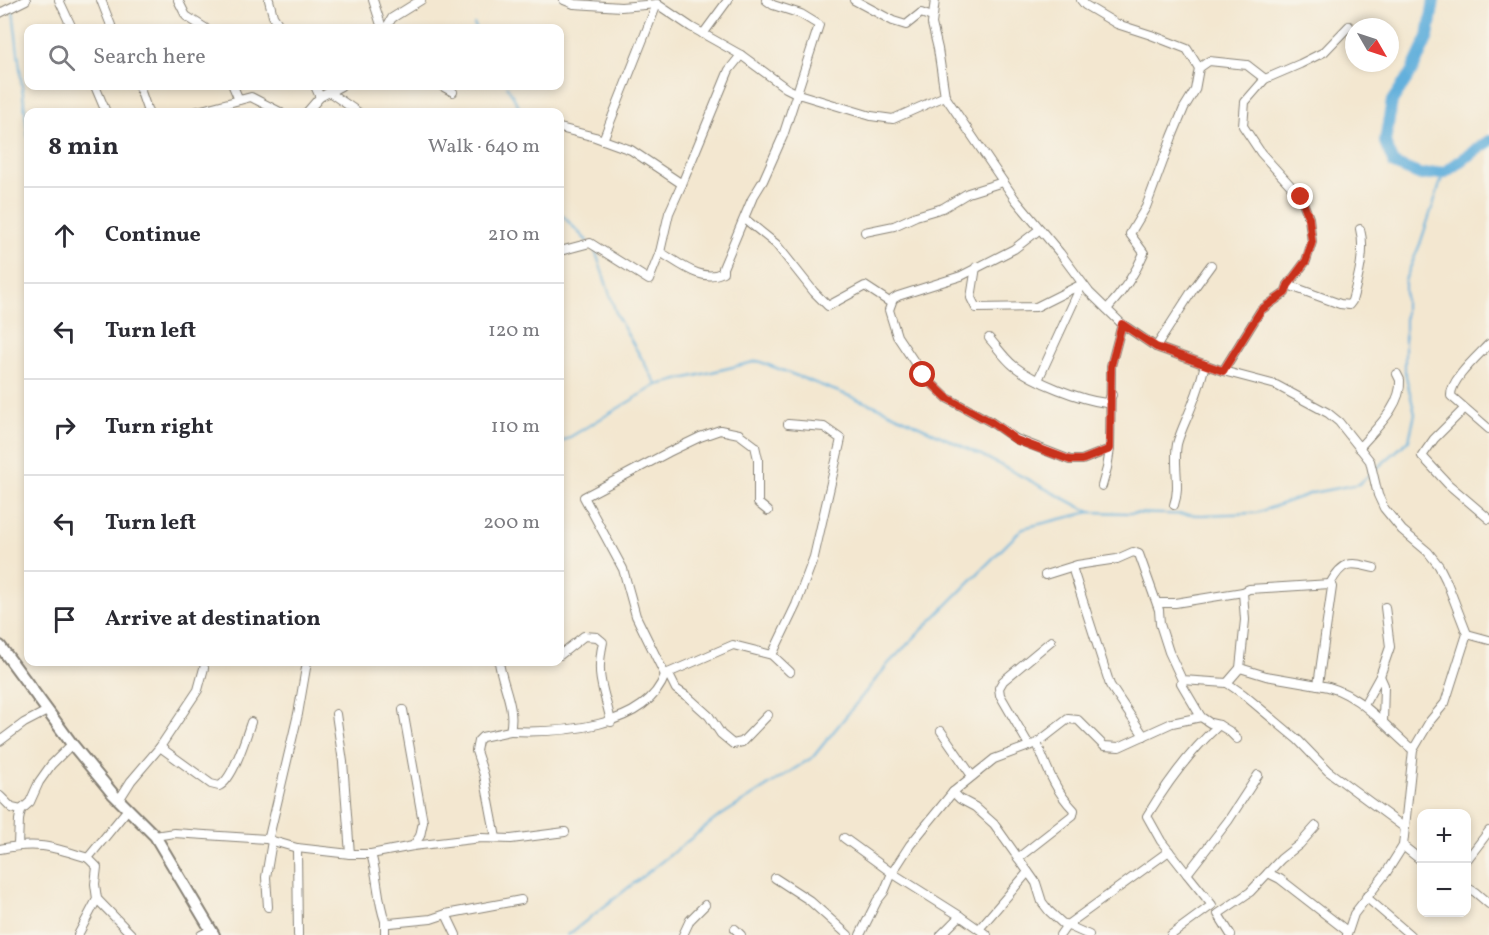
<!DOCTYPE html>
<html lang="en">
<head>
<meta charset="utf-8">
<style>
	:root { --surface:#fff; --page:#f7f7f7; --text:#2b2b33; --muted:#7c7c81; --line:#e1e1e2 }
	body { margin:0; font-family:Vollkorn,serif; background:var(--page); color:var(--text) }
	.controls { position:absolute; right:18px; bottom:18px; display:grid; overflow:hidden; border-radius:12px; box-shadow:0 3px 9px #0003 }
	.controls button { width:54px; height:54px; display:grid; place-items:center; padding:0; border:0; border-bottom:2px solid var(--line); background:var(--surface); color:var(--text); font:30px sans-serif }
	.compass { position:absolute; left:1345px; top:18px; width:54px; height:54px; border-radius:50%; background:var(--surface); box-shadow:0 3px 9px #0003; rotate:129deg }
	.stop { position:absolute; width:18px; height:18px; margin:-14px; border:4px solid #c8321e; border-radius:50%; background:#fff }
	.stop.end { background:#c8321e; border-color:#fff; box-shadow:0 2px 6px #0008 }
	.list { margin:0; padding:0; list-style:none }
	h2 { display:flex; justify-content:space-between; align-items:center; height:78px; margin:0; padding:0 24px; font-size:26px }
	h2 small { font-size:20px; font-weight:400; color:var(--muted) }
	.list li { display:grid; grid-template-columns:39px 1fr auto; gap:18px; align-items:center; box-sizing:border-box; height:96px; padding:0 24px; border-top:2px solid var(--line) }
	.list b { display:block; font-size:22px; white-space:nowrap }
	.list em { font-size:20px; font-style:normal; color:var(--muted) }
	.icon { flex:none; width:33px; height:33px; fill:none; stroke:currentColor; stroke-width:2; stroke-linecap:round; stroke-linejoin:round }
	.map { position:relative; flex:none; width:1489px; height:935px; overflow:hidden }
	.search { position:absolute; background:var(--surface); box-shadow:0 3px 9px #0003; left:24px; top:24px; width:540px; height:66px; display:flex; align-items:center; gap:15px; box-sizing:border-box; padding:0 21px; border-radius:12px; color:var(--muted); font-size:22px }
	.panel { position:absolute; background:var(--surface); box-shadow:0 3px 9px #0003; left:24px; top:108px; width:540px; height:558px; border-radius:12px }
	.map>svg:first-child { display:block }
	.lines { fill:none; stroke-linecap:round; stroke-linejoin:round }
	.stream { stroke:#63b0dc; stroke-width:2 }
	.river { stroke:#63b0dc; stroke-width:12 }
	.street-casing { stroke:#888276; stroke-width:10 }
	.secondary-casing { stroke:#888276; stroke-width:14 }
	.street { stroke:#fff; stroke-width:8 }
	.secondary { stroke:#fff; stroke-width:10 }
	.route { stroke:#c8321e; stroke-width:8 }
</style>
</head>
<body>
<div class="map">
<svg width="1489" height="935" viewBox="0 0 1489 935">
	<rect width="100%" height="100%" fill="#f7f3e8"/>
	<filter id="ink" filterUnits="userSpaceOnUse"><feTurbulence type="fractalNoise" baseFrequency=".0167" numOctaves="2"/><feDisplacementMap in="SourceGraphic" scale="12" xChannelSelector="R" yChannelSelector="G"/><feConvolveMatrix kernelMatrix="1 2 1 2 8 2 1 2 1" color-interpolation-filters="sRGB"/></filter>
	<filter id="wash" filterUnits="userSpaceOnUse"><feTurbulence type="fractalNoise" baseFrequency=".008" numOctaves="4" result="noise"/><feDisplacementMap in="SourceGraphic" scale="24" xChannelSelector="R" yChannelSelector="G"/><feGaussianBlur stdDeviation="1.35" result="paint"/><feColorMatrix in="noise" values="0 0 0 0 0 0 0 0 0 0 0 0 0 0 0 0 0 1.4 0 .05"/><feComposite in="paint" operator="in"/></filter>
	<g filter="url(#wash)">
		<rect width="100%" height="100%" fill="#f3e7d0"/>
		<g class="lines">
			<g class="stream">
				<polyline points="13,10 28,137"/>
				<polyline points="474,24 476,28"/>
				<polyline points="507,86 522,112"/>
				<polyline points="560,213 587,241"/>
				<polyline points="595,250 617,316 657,385"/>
				<polyline points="560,443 657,385 758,361 883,409 981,455 1090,512"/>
				<polyline points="568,935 717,818 813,757 889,663 1023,528 1090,512 1202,515 1256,513 1312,493 1359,484 1409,440 1415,414 1405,372 1405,280 1420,244 1444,172"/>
			</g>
			<polyline class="river" points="1434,0 1428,37 1412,71 1392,101 1385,142 1394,164 1421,175 1445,172 1489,141"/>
		</g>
	</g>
	<g filter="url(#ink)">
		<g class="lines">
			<g class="street-casing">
				<g id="street">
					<polyline points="59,0 72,28"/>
					<polyline points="101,0 112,28"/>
					<polyline points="178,0 186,16 205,28"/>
					<polyline points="269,0 273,16 281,28"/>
					<polyline points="373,0 382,28"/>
					<polyline points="564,0 574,4 621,7 657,4 691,27 741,55 786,88 798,94 871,116 893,119 945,96"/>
					<polyline points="854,0 893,21 906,25 921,13 932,17"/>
					<polyline points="935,0 932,24 938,49 945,96 1015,199 1060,253 1089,292 1122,324 1156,347 1223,371 1276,385 1328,413 1339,422 1370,461 1378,495 1384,508 1402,530 1428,552 1439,566 1446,580 1467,634 1445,703 1430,721 1413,750 1403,846 1386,873 1354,914 1347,935"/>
					<polyline points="1081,0 1085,5 1117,24 1151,35 1187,49 1199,68"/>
					<polyline points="0,13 26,0"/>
					<polyline points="386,28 392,18 421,0"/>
					<polyline points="703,34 728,0"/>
					<polyline points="95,86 106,112"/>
					<polyline points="139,86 148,112"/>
					<polyline points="233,86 239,100"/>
					<polyline points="315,86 320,97"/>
					<polyline points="442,86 453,92"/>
					<polyline points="329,92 358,112"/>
					<polyline points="194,112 251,97 280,112"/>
					<polyline points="307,112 320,97 341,86"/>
					<polyline points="560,128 595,137 631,150 682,184 729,70 741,55"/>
					<polyline points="603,140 657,4"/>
					<polyline points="745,219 776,244 814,292 828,306 865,286 891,303"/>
					<polyline points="1040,229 1014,249 961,276 898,296 893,299 889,310 897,336 923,375 947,398 991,422 1016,439 1070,460 1082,460 1110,449"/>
					<polyline points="865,232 894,226 916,216 943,208 968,193 1003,182"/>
					<polyline points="560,251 590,243 649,280 660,252 669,213 682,184"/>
					<path d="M660,252c18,10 42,32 63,20v-4l29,-69 11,-18 20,-45 36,-111 -18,-11 -28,-9 -7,-5"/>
					<polyline points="976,267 971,298 976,308 1036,307 1082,284 1038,380"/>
					<path d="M1288,285l52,19 9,1 3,-4c6,-22 14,-50 8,-72"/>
					<path d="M1107,309c16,-17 28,-35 37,-56l-14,-19 16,-27 26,-70 12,-29 11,-18 4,-22 10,-7 38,4 18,14"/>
					<path d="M989,338c8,9 16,21 25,28 20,16 67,34 92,37l6,-8"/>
					<path d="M1489,344c-11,12 -39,36 -38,52l38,33"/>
					<polyline points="1156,347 1192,291 1211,265"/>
					<polyline points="1223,371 1261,310 1285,293 1288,285 1306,261 1312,242 1309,218 1301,197 1261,153 1243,126 1245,102 1265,79 1300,64 1324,52 1349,26"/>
					<polyline points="1464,409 1434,439 1422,456 1448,484 1489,519"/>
					<path d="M1359,448c16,-19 43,-42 41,-68l-3,-6"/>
					<polyline points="1102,486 1107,468 1110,449 1111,366 1122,324"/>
					<path d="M1174,505c7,-19 -1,-40 3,-61 4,-15 12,-29 17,-44 5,-11 8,-24 11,-36"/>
					<polyline points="1072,567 1110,685 1144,736"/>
					<polyline points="1045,575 1077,565 1117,559 1133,552 1139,554 1159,610 1160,624 1169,652 1182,680 1181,683 1201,717 1210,723 1219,725 1229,731 1237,739"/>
					<path d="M1330,584c13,-24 20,-22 44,-16"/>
					<polyline points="1157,603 1175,603 1243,592"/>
					<polyline points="1467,634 1489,640"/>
					<path d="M560,655l24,-19 13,1 6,5c-8,37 1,46 8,80"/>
					<polyline points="772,655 796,605 814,557 841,439 824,427 788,424"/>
					<path d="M1240,668l5,-48 -2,-28 6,-3 81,-5 2,3 -14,98c39,4 67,42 95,65"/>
					<polyline points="668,673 733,645 772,655 790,672"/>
					<polyline points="665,675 636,616 623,569 584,497 669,452 700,437 720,430 739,434 755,446 758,459 758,503 768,511"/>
					<polyline points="1380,676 1390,647 1385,607"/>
					<polyline points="1182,680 1227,683 1243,694 1298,740 1328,771 1405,828"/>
					<polyline points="1227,683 1240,668 1266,676 1318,685"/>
					<polyline points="1364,705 1380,676 1384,685 1383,722"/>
					<polyline points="403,710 423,822 420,836 413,846"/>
					<polyline points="336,714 343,762 350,854"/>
					<path d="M1219,725c-29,26 -52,58 -72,91l14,25 26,33 41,-53 30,-46"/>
					<path d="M510,731c48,2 136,-2 155,-56l3,-2 8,16 12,8 21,19 12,18 12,10 9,-2 26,-27"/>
					<polyline points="941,731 972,776"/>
					<polyline points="0,741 24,723 47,711"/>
					<polyline points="1029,745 1000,695 999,688 1003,681 1051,641"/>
					<path d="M160,747l51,37 8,2c14,-6 27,-49 32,-64"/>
					<polyline points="0,796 12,808 21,810"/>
					<polyline points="119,800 131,781 160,747 198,690 204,668"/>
					<polyline points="128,809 88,858 97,867 95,884 97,899 132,935"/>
					<polyline points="155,836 174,833 266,839 269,837 298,714 307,662"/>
					<path d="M496,838l-12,-63 -8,-24 2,-10 4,-4 28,-6c6,-24 -8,-46 -11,-69"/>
					<polyline points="844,838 892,873 960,916"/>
					<polyline points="266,839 297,848 350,854 371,854 413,846 481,838 511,839 565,832"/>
					<polyline points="18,845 19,820 21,810 30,802 39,782 51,765 72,744"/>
					<polyline points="1403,846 1422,861"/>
					<polyline points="297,848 298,935"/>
					<path d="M0,849c37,-8 53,-2 88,9"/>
					<path d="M371,854c7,22 6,45 14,67l5,2 41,-4 15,-5 75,-14"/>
					<path d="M1018,858l55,-43 1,-5c-19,-19 -27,-42 -37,-67"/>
					<polyline points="1466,861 1489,831"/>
					<polyline points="1268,873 1280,879 1347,931"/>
					<polyline points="775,878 809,900 848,935"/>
					<polyline points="1466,887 1475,892 1489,904"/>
					<polyline points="1366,897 1410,935"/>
					<polyline points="268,907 266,877 272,841"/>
					<polyline points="446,914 456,935"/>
					<polyline points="385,921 385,935"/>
					<polyline points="735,929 741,935"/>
					<polyline points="979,929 1028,872"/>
					<polyline points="78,935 97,899"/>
					<polyline points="201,935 211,930"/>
					<polyline points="683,935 690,920 705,905"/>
					<polyline points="860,935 877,901 884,892 892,873 910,845 953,792"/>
					<polyline points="941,935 960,916 987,935"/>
					<polyline points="1060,935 1067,925 1169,851"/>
					<polyline points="1089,935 1062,923 1049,911 1042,902 1036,883 994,824 975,807 960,799 953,792 994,759 1037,743 1068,719 1078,720 1104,746 1119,747 1172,723 1201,717"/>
					<polyline points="1171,935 1212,905 1187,874"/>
					<polyline points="1231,935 1218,914 1250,892 1281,859 1300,844 1316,826"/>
				</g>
			</g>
			<g class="secondary-casing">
				<polyline id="secondary" points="0,646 72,744 113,794 155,836 214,935"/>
			</g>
			<use href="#street" class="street"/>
			<use href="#secondary" class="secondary"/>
		</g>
	</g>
	<g class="lines" filter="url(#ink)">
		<polyline class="route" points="923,375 947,398 991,422 1016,440 1070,460 1082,460 1110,449 1111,366 1122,324 1156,347 1223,371 1261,310 1285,293 1288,285 1306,261 1312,242 1311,235 1309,218 1301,197"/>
	</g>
</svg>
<div class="controls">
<button>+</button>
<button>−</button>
</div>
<svg class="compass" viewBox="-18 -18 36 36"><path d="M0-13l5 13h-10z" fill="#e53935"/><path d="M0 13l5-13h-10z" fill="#7c7c81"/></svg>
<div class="stop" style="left:923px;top:375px"></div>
<div class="stop end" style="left:1301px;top:197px"></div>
<div class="search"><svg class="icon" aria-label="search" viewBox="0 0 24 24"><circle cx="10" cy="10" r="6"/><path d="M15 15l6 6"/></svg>Search here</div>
<section class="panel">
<h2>8 min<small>Walk · 640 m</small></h2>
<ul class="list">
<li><svg class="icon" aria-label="ahead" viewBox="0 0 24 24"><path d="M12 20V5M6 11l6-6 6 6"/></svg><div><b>Continue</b></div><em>210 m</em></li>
<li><svg class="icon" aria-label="left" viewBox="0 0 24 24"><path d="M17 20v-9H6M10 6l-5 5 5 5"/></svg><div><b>Turn left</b></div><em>120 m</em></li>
<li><svg class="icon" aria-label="right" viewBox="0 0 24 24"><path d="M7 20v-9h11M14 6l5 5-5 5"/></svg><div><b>Turn right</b></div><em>110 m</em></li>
<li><svg class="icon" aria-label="left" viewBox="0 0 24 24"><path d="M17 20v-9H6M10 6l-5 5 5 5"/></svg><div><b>Turn left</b></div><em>200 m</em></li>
<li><svg class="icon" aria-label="arrive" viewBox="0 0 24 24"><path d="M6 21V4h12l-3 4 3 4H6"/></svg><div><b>Arrive at destination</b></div></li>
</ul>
</section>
</div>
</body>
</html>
